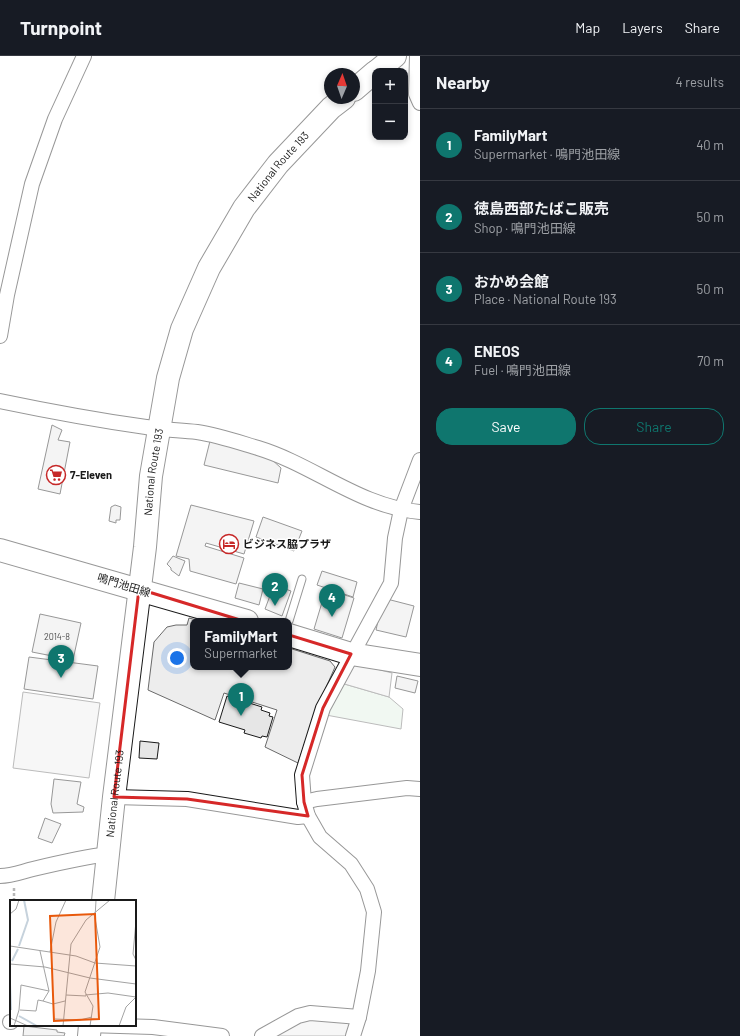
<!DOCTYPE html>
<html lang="en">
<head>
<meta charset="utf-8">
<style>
	:root { --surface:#171b24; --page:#20242c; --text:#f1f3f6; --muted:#9ea1a6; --line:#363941; --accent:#0f766e }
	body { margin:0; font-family:Barlow,"Noto Sans JP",sans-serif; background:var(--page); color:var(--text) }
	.controls { position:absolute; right:12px; top:12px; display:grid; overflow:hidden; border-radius:8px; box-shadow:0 2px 6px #0003 }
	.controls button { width:36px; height:36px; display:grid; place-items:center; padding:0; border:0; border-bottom:1px solid var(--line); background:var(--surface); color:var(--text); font:20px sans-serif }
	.compass { position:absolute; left:324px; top:12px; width:36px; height:36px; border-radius:50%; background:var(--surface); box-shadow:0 2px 6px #0003; rotate:2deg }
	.you { position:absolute; left:177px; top:602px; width:14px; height:14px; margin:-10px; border:3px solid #fff; border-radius:50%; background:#1a73e8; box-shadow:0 0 0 6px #1a73e833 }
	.badge { display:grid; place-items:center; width:26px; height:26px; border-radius:50%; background:var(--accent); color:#fff; font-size:13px; font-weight:700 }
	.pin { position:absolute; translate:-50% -33px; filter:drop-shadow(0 1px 2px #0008) }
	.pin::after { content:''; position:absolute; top:21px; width:14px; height:12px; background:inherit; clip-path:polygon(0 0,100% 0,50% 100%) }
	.popup { position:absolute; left:190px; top:562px; width:102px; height:52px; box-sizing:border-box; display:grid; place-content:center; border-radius:8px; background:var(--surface); filter:drop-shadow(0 1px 3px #0005); font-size:13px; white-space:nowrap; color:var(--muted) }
	.popup b { font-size:15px; color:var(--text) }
	.popup::after { content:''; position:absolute; left:50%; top:100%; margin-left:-8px; border:8px solid transparent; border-top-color:var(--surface) }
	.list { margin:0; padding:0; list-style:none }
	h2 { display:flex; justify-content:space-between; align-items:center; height:52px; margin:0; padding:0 16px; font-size:17px }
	h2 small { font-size:13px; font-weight:400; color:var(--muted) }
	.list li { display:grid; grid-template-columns:26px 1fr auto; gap:12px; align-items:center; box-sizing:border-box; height:72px; padding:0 16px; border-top:1px solid var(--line) }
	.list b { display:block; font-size:15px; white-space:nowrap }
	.list p { margin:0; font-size:13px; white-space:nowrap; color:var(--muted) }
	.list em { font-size:13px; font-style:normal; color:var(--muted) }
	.actions { display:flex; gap:8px; padding:12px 16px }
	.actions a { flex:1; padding:9px 0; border:1px solid var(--accent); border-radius:16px; text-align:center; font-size:14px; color:var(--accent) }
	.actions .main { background:var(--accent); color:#fff }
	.map { position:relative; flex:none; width:420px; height:980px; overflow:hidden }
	header { display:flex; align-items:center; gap:24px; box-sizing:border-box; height:56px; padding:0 20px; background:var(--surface); border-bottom:1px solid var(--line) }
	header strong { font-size:19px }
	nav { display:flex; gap:22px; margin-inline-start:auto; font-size:14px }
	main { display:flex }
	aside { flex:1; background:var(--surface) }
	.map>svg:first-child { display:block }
	.green { fill:#e0efe3; stroke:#6a6a6a }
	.parking { fill:#ededed; stroke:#6a6a6a }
	.building { fill:#e6e6e6; stroke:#1a1a1a }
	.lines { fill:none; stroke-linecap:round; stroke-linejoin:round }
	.lane-casing { stroke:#1a1a1a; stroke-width:9 }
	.street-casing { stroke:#1a1a1a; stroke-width:16 }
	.primary-casing { stroke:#1a1a1a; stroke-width:24 }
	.highway-casing { stroke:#1a1a1a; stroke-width:24 }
	.path { stroke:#5f5f5f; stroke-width:2.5; stroke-dasharray:3 2; stroke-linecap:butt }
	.lane { stroke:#fff; stroke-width:7 }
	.street { stroke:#fff; stroke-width:14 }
	.primary { stroke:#fff; stroke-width:22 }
	.highway { stroke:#fff; stroke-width:22 }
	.marked { fill:none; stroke:#d62828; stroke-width:3; stroke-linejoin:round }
	.labels { text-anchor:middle; stroke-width:3; stroke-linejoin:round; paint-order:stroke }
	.number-label { font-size:9px; fill:#4d4d4d }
	.street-label { font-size:11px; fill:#1a1a1a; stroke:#fff }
	.poi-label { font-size:11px; font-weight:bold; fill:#1a1a1a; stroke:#fff; text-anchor:start }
	.inset-river { fill:none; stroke:#c6d2dc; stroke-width:2 }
	.inset-road { fill:none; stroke:#a3a3a3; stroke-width:1 }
	.view { fill:#e8590c; fill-opacity:0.15; stroke:#e8590c; stroke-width:2 }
	.inset-edge { fill:none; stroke:#1a1a1a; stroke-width:2 }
</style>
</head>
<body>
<header>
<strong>Turnpoint</strong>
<nav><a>Map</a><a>Layers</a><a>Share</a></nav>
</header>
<main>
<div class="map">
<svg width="420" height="980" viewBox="0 0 420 980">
	<rect width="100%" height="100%" fill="#fff"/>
	<polygon class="green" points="341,627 389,641 403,653 401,673 326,659"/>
	<g class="parking">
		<polygon points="189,562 200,565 193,565 193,611 289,611 289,592 330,605 335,611 316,654 298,707 265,691 277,654 224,637 215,664 148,634 154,586 167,571 176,569 187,569"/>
		<polygon points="353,607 392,617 389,641 341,627"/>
		<polygon points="23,636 100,647 89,722 13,712"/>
		<polygon points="311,961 353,965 348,980 271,980"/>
	</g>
	<g class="building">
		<polygon points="52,369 62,374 58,384 70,386 60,438 38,433"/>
		<polygon points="210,385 269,401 281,412 278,427 204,409"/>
		<polygon points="115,449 121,451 120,464 116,464 116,467 109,465 111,451"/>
		<polygon points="191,449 254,465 244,498 206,487 205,490 244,502 236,528 190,515 189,503 176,500"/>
		<polygon points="263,461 302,475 294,495 256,481"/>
		<polygon points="173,500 185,505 179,520 171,514 171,512 167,508"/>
		<polygon points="322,515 357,526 353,541 317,529"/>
		<polygon points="239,527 263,533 259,549 235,542"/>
		<polygon points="274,529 291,535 282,560 265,553"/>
		<polygon points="326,533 354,542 342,582 314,573"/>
		<polygon points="383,542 414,550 406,581 376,574"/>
		<polygon points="40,558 81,567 73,604 32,596"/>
		<polygon points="29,601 98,610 93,643 24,633"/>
		<polygon points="397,620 418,625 415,637 395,632"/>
		<polygon points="227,640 262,651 261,654 270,657 269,660 273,661 267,681 262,680 261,682 244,677 245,674 219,666"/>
		<polygon points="140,685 159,687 157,703 139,702"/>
		<polygon points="54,723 81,726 77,748 84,751 83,756 53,757 51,748"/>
		<polygon points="45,762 61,768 52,787 38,782"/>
		<polygon points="24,970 57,974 57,976 65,977 64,980 23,980"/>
	</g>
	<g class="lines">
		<g class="lane-casing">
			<polyline id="lane" points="289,565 302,523"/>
		</g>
		<g class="street-casing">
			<g id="street">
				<polyline points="417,0 416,38 420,47"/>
				<polyline points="0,280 7,239 32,128 55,63 84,0"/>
				<path d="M0,345c48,10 97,19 146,26 17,3 34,3 51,5 21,3 41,10 61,16 56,17 102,59 162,64"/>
				<polyline points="114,741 187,743 298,761 308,760"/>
				<polyline points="304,746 317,743 407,732 420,733"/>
				<path d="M0,820c12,0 21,-4 33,-7 25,-6 50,-12 76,-15"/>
				<polyline points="10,966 11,966"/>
				<polyline points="87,969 153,971 222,980"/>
				<polyline points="262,980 298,960 310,957 359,961"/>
				<polyline points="353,980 359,961 368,915 374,856 367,833 351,808 320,781 308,760 304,746 302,719 323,652 391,527 395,482 401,454 420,404"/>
			</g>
		</g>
		<g class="primary-casing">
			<g id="primary">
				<polyline points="0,494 247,565"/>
				<polyline points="289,579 351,598 420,609"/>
			</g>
		</g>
		<g class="highway-casing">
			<g id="highway">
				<polyline points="377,15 395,0"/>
				<polyline points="354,34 375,16"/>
				<path id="s1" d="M103,845l11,-104 31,-250 6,-71 17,-98 14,-49 27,-61 35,-60 34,-44 53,-56 13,-10"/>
				<polyline points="89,980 90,969"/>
			</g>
		</g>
		<polyline class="path" points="14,832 14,845"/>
		<use href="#lane" class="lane"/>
		<use href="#street" class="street"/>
		<use href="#primary" class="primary"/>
		<use href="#highway" class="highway"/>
	</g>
	<path d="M0 0H420V980H0ZM139,533l212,65 -28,54 -21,67 2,27 4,14 -121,-17 -73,-2z" fill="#fff" fill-opacity=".55" fill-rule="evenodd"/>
	<path class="marked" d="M139,533l212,65 -28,54 -21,67 2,27 4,14 -121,-17 -73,-2z"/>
	<defs>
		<g id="supermarket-ring" transform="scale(1)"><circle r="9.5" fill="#fff" stroke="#c62828" stroke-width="1.5"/><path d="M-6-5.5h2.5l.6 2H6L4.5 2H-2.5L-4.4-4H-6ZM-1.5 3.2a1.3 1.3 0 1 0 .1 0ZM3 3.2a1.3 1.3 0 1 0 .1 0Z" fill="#c62828"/></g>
		<g id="hotel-ring" transform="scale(1)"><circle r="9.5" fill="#fff" stroke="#c62828" stroke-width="1.5"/><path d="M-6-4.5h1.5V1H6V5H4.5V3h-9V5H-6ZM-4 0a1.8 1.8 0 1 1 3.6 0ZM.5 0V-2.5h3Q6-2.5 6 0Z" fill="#c62828"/></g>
	</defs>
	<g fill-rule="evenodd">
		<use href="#supermarket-ring" x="56" y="419"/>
		<use href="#hotel-ring" x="229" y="488"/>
	</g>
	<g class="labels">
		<g class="number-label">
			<text x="57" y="584">2014-8</text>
		</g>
		<g class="street-label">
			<text dy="4" stroke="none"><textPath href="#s1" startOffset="768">National Route 193</textPath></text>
			<text dy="4" stroke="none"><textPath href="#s1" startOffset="432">National Route 193</textPath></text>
			<text transform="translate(124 529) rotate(17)" y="4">鳴門池田線</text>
			<text dy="4" stroke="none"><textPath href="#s1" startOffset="108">National Route 193</textPath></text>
		</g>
		<g class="poi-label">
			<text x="70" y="423">7-Eleven</text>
			<text x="243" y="492">ビジネス脇プラザ</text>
		</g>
	</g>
	<g transform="translate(10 844)">
		<rect width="126" height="126" fill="#fff"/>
		<path class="inset-river" d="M9,46l9,-26 -4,-20M2,61l6,-12M0,84l1,26M9,116l18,10"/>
		<path class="inset-road" d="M0,14l6,-5 3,-9M126,21l-3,33 3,6M0,46l66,10 19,7 41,3M40,52l6,-30 10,-22M0,64l35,3 45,11 46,6M56,95l20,1M75,95l23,-2 28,4M33,101l10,3 12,-3M10,110l16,1 2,-11 5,1 6,-10M0,118l18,8M45,119l25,1 12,-3M4,126l5,-16 2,-25 28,6 -9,-40M53,126l8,-82 15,-24 24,-20M80,126l3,-20 -8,-14 15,-45 -5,-29 1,-18M109,126l7,-19 10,-10"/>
		<path class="view" d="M85,14l4,105 -45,2 -4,-105z"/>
		<rect width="126" height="126" class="inset-edge"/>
	</g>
</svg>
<div class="controls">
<button>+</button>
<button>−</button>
</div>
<svg class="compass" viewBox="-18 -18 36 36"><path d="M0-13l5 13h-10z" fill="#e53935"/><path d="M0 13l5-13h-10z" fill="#9ea1a6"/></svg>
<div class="you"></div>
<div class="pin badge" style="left:241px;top:660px">1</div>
<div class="popup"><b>FamilyMart</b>Supermarket</div>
<div class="pin badge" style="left:275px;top:550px">2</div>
<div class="pin badge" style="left:61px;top:622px">3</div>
<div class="pin badge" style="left:332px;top:561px">4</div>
</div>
<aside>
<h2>Nearby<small>4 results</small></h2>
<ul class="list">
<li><span class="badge">1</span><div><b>FamilyMart</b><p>Supermarket · 鳴門池田線</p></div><em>40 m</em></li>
<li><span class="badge">2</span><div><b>徳島西部たばこ販売</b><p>Shop · 鳴門池田線</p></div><em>50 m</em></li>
<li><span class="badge">3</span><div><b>おかめ会館</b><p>Place · National Route 193</p></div><em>50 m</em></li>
<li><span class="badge">4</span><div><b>ENEOS</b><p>Fuel · 鳴門池田線</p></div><em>70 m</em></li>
</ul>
<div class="actions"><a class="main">Save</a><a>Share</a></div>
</aside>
</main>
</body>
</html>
